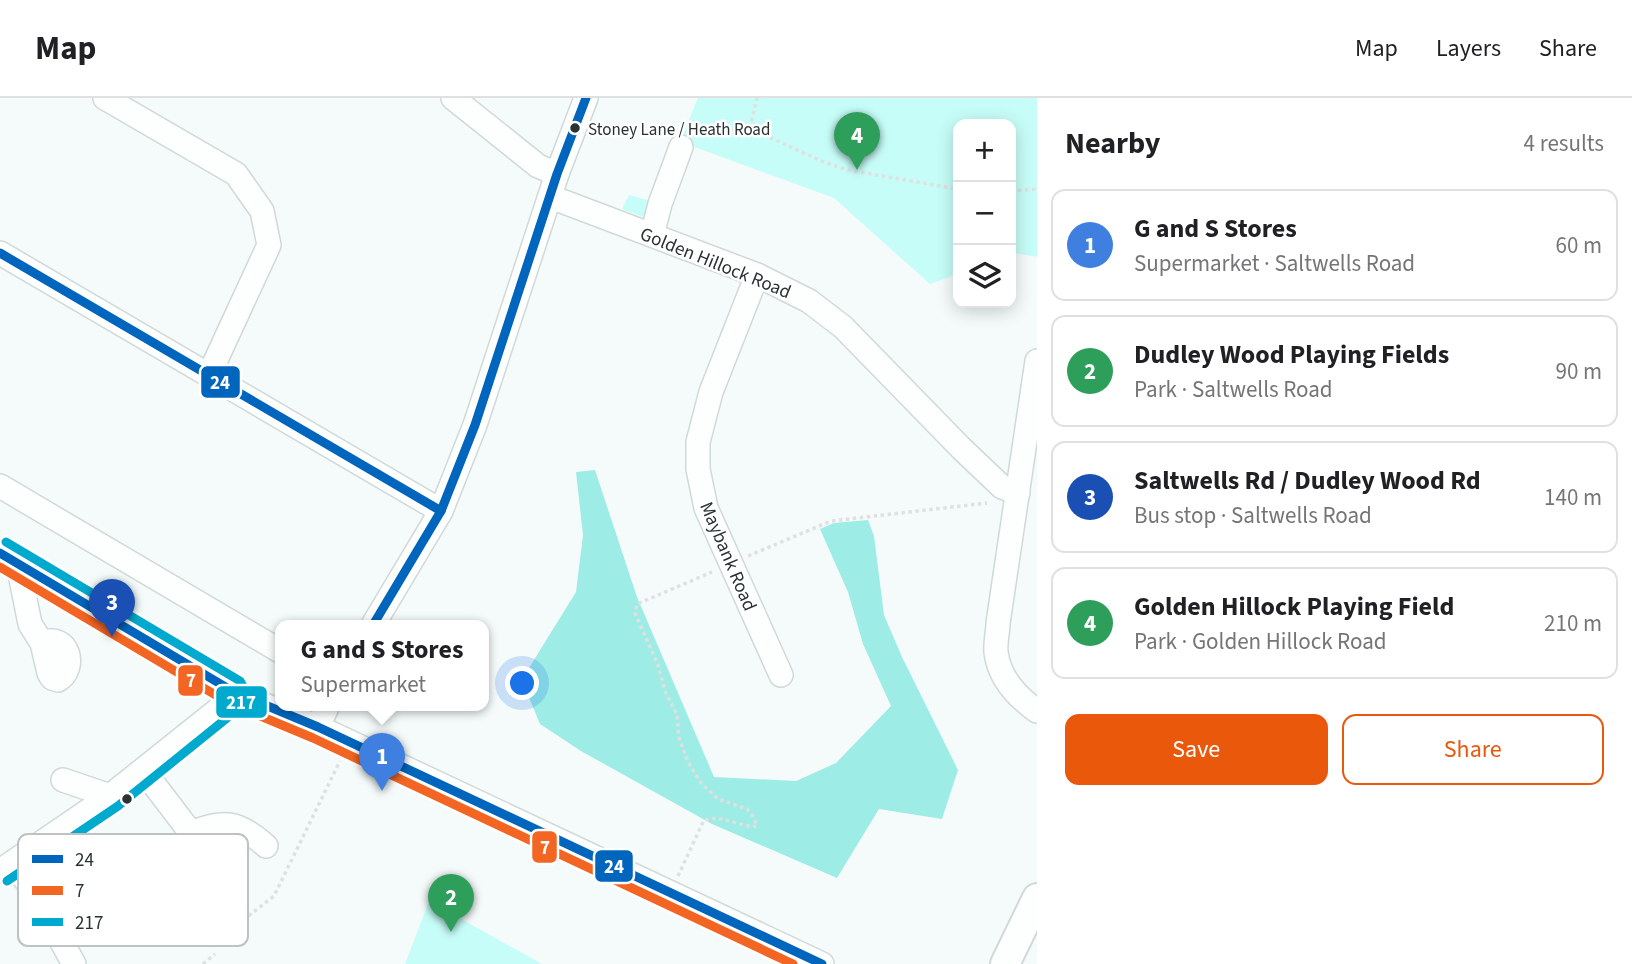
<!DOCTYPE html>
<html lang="en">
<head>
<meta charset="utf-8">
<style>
	:root { --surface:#fff; --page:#f6f6f6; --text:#202124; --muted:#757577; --line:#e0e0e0; --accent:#ea580c }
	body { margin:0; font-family:"Source Sans 3",sans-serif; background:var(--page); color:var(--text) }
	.controls { position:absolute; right:21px; top:21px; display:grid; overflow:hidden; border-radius:14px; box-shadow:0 4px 18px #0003 }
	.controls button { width:63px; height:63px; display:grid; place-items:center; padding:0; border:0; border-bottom:2px solid var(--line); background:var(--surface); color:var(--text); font:35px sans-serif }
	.you { position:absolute; left:523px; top:586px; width:24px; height:24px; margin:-18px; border:5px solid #fff; border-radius:50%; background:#1a73e8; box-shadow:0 0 0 10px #1a73e833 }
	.badge { display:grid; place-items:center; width:46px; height:46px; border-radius:50%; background:var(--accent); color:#fff; font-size:23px; font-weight:700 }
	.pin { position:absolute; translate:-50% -58px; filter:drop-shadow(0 2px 4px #0008) }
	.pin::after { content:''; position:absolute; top:37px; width:24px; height:21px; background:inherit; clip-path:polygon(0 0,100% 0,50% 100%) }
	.popup { position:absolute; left:275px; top:522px; width:214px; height:91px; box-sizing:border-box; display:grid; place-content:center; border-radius:14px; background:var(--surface); filter:drop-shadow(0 2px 5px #0005); font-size:23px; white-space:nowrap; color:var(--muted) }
	.popup b { font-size:26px; color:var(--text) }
	.popup::after { content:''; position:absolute; left:50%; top:100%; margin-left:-14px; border:14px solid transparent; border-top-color:var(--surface) }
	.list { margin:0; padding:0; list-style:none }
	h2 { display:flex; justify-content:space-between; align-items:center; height:91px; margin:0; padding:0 28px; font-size:30px }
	h2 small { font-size:23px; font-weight:400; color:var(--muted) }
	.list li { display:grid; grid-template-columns:46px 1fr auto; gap:21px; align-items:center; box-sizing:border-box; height:112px; margin:0 14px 14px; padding:0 14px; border:2px solid var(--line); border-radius:14px }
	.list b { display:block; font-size:26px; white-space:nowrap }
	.list p { margin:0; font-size:23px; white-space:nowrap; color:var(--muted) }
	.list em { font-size:23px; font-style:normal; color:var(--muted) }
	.actions { display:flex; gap:14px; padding:21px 28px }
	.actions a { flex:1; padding:16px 0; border:2px solid var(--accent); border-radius:14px; text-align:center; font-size:24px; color:var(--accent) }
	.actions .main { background:var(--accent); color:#fff }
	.icon { flex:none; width:38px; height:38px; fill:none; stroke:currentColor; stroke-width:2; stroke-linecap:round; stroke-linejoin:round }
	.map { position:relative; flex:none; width:1037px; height:866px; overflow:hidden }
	header { display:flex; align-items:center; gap:42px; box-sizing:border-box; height:98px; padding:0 35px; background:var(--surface); border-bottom:2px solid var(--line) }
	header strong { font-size:33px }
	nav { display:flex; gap:38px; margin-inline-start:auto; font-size:24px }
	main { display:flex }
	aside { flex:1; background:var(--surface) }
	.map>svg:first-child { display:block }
	.green { fill:#c7fdf8 }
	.forest { fill:#9eece6 }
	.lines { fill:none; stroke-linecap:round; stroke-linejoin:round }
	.minor-casing { stroke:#d1d9d8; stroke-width:26 }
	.major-casing { stroke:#d1d9d8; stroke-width:32 }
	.path { stroke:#dfe1e0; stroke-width:3.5; stroke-dasharray:3.5 3.5; stroke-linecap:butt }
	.minor { stroke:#fdfefe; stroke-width:23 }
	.major { stroke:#fdfefe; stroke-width:28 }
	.bus-1-casing { stroke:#fff; stroke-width:14 }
	.bus-2-casing { stroke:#fff; stroke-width:14 }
	.bus-3-casing { stroke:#fff; stroke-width:14 }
	.bus-1 { stroke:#0065bd; stroke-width:9 }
	.bus-2 { stroke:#f26522; stroke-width:9 }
	.bus-3 { stroke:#00a9ce; stroke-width:9 }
	.bus-dot { fill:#2a3232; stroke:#fff; stroke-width:2.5 }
	.labels { text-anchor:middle; stroke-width:5; stroke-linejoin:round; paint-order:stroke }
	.bus-label { font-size:17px; fill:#2a3232; stroke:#fff; text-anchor:start }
	.street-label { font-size:19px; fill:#2a3232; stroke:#fff }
	.key { fill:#fff; stroke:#bfc2c2; stroke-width:2 }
	.key-label { font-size:19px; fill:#2a3232 }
	.line-badge { stroke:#fff; stroke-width:2.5 }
	.badge-label { font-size:19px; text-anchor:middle; font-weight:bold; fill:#fff }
</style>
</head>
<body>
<header>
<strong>Map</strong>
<nav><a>Map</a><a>Layers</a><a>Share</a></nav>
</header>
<main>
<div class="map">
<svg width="1037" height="866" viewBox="0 0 1037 866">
	<rect width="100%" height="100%" fill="#f4fbfa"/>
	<g class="green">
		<polygon points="698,0 1037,0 1037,159 1015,155 1011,157 1011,26 958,26 958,176 930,186 834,100 689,47 665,127 622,111 629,97 655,104"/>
		<polygon points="429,803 542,866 405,866"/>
	</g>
	<polygon class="forest" points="595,372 637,499 714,679 796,683 836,665 891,608 863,546 848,494 820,431 834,425 868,422 874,438 884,517 902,559 958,672 942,721 879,711 837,780 712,726 581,653 540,626 528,597 516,591 576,494 583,437 576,374"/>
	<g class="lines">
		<g class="minor-casing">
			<g id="minor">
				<polyline points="105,0 236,76 262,113 269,147 209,277"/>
				<polyline points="453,0 538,68 557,76"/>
				<polyline points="551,99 757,177 809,203 843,229 962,351 1002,389 1018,395"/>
				<polyline points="652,137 660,106 681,49"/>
				<polyline points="0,155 441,413"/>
				<polyline points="757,177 711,294 698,344 698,371 706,410 781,577"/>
				<path d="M1037,263l-39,262c0,9 -3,20 -2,29 3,25 21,45 41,59"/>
				<polyline points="0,388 280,553"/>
				<polyline points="0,455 234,594 318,629 822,866"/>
				<path d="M18,466l12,60 12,19 7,30 3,5 6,2c20,-12 10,-48 -16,-37"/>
				<polyline points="373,527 441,413 475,327 557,76 586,0"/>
				<polyline points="318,629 328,607"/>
				<path d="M143,672l48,63c34,-14 48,-11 75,13"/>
				<polyline points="63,682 110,698"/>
				<polyline points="14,764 38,801 74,866"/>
				<polyline points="0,773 110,698 219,611 234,594"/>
			</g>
		</g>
		<g class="major-casing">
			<polyline id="major" points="1005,866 1037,800"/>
		</g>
		<g class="path">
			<polyline points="750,30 757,0"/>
			<polyline points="696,37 702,34 750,30 821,63 847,72 958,91"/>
			<polyline points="1011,93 1037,91"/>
			<polyline points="748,458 831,423 987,405"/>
			<polyline points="678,778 704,722 717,720 752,729 757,728 753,718 747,711 718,701 701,685 688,664 679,640 677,617 665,593 658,567 635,515 637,506 712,474"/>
			<polyline points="210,848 274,798 340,663"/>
			<polyline points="203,866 215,856"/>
		</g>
		<use href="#minor" class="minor"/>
		<use href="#major" class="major"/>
		<g class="bus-1-casing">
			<g id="bus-1">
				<polyline points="0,155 441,413"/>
				<polyline points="0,455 234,594 318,629 822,866"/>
				<polyline points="373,527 441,413 475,327 557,76 586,0"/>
			</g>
		</g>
		<g class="bus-2-casing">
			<polyline id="bus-2" points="0,469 229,605 313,640 793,866"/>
		</g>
		<g class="bus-3-casing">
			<polyline id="bus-3" points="6,444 240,583 246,594 244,601 227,620 118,708 7,783"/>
		</g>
		<use href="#bus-1" class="bus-1"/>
		<use href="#bus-2" class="bus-2"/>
		<use href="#bus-3" class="bus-3"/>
	</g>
	<g class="bus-dot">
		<circle cx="575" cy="30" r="6"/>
		<circle cx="127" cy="701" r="6"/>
	</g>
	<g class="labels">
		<g class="bus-label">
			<text x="588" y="37">Stoney Lane / Heath Road</text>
		</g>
		<g class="street-label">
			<text transform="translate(716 164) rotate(22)" y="7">Golden Hillock Road</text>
			<text transform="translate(729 458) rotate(67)" y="7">Maybank Road</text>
		</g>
	</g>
	<rect x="18" y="736" width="230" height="112" rx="10" class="key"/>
	<rect x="32" y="757" width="31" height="8" fill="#0065bd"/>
	<rect x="32" y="788" width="31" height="9" fill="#f26522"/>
	<rect x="32" y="820" width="31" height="8" fill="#00a9ce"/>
	<g class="key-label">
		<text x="75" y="768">24</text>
		<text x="75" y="799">7</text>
		<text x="75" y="831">217</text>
	</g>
	<g class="line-badge">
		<rect x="200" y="267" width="41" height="34" rx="7" fill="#0065bd"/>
		<rect x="177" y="566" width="27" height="33" rx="7" fill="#f26522"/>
		<rect x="215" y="587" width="53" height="34" rx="7" fill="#00a9ce"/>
		<rect x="531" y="732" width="27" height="34" rx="7" fill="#f26522"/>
		<rect x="594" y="751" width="40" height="34" rx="7" fill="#0065bd"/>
	</g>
	<g class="badge-label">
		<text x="220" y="291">24</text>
		<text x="191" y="589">7</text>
		<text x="241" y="611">217</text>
		<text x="545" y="756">7</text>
		<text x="614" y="775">24</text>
	</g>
</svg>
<div class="controls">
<button>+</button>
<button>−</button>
<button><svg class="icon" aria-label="layers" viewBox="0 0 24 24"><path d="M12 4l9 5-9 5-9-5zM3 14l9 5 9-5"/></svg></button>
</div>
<div class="you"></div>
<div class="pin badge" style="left:382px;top:693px;background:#3f7fe0">1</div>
<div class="popup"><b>G and S Stores</b>Supermarket</div>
<div class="pin badge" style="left:451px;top:834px;background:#2e9e5b">2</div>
<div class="pin badge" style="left:112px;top:539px;background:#1a4fb4">3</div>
<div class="pin badge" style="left:857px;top:72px;background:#2e9e5b">4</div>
</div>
<aside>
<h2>Nearby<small>4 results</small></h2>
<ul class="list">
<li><span class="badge" style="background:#3f7fe0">1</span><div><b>G and S Stores</b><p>Supermarket · Saltwells Road</p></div><em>60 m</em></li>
<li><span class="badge" style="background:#2e9e5b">2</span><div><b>Dudley Wood Playing Fields</b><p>Park · Saltwells Road</p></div><em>90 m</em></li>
<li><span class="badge" style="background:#1a4fb4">3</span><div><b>Saltwells Rd / Dudley Wood Rd</b><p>Bus stop · Saltwells Road</p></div><em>140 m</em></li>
<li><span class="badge" style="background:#2e9e5b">4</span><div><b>Golden Hillock Playing Field</b><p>Park · Golden Hillock Road</p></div><em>210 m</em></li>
</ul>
<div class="actions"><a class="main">Save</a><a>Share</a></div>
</aside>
</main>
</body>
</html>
